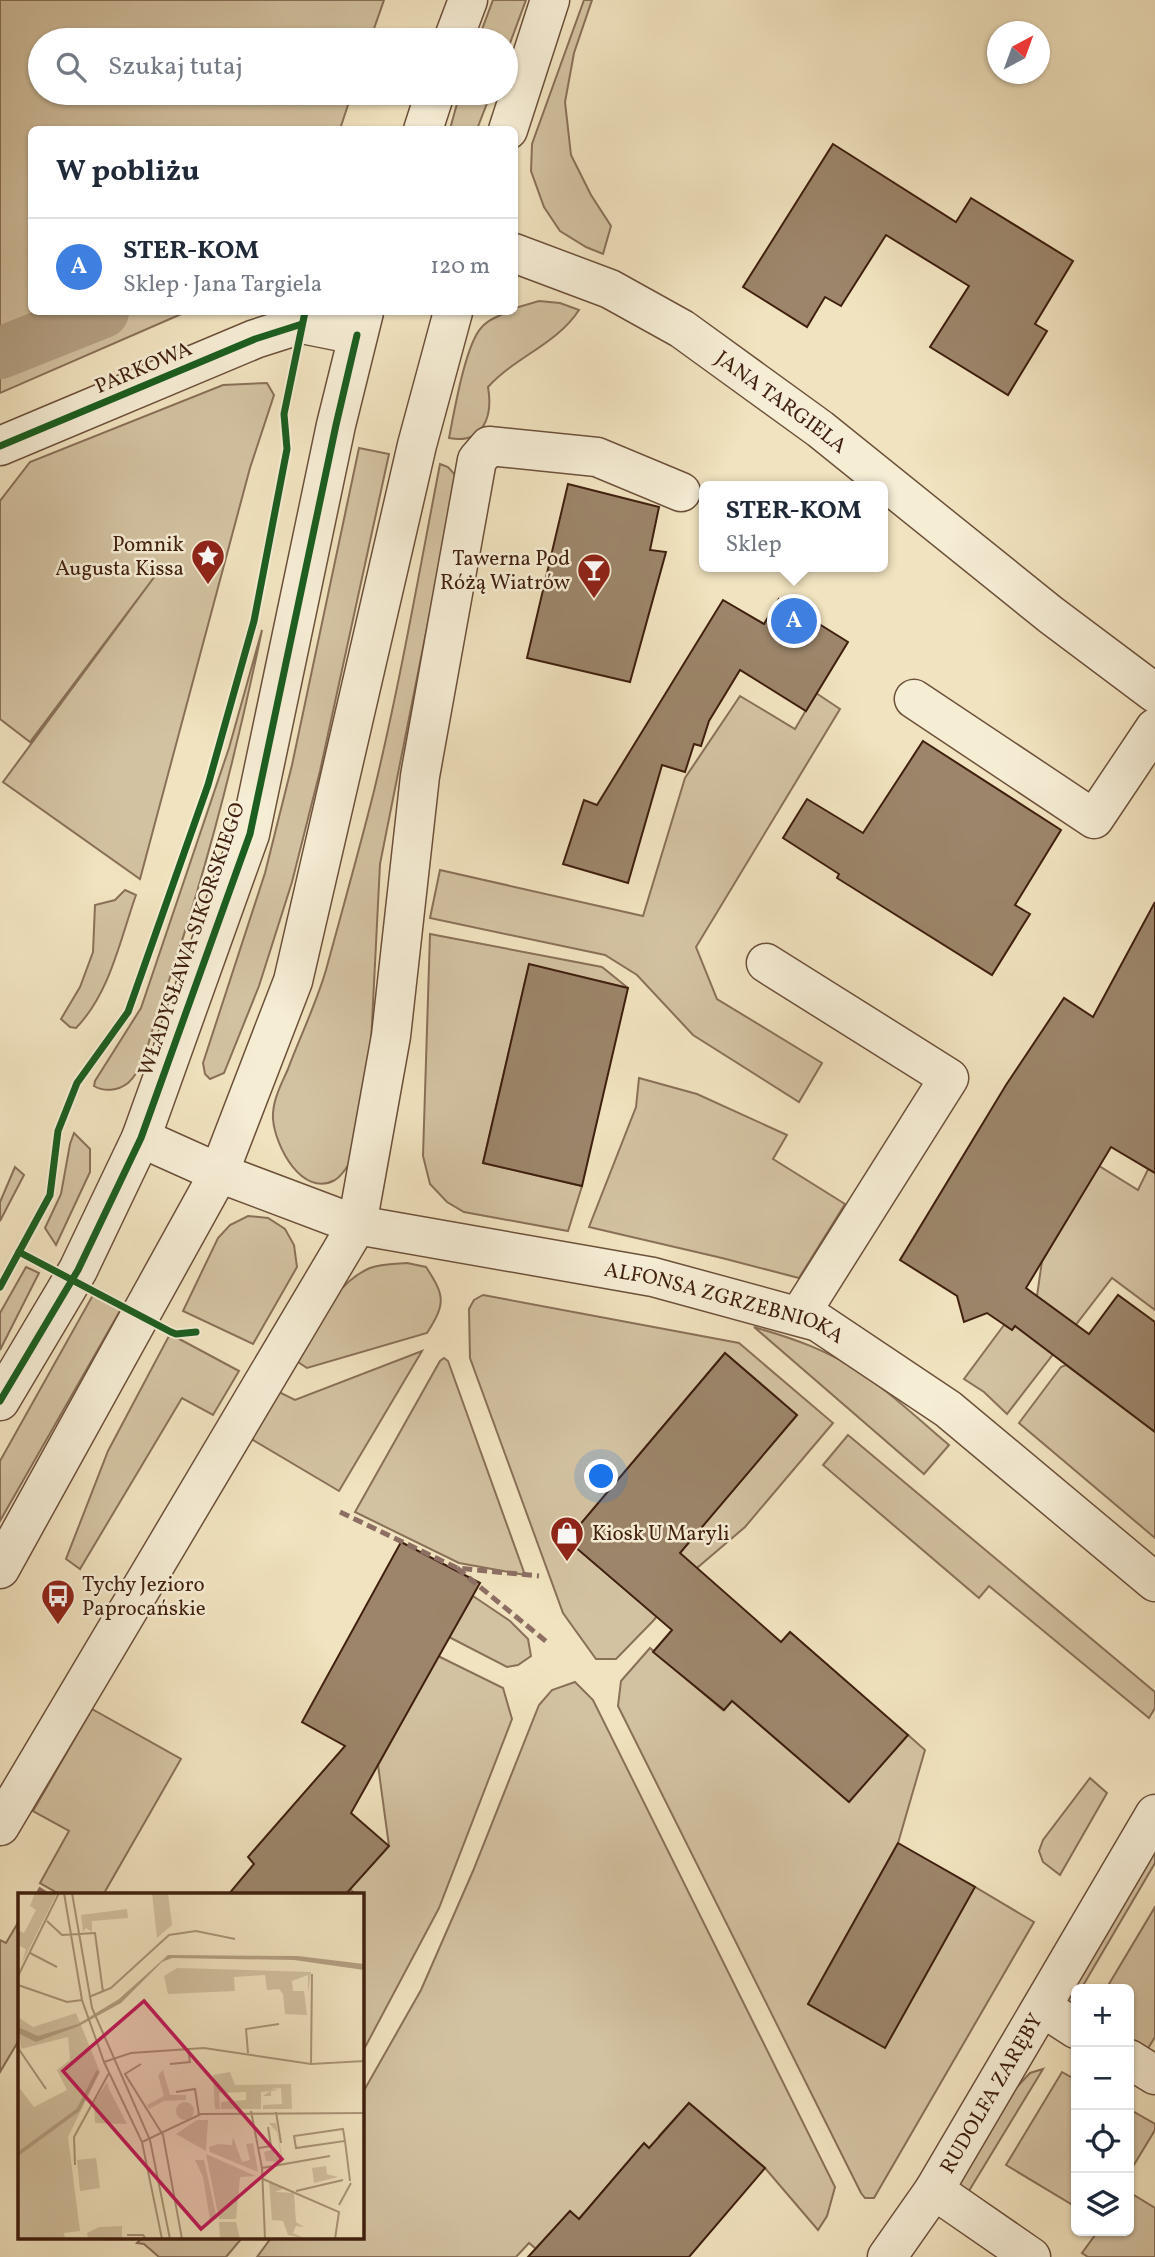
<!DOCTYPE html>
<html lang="pl">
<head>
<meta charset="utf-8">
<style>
	:root { --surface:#fff; --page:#f2f2f3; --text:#1f2937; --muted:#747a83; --line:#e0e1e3; --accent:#1a73e8 }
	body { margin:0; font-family:Vollkorn,serif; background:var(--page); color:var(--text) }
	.controls { position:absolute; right:21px; bottom:21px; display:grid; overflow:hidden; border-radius:10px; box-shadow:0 2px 5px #0004 }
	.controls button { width:63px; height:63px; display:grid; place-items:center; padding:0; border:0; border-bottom:2px solid var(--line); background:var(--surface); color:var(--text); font:35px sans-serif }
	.compass { position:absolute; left:987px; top:21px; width:63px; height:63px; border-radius:50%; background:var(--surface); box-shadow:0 2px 5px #0004; rotate:41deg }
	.you { position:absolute; left:602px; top:1477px; width:24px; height:24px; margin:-18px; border:5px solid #fff; border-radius:50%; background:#1a73e8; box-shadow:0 0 0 10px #1a73e833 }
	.badge { display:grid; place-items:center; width:46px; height:46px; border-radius:50%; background:var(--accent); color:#fff; font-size:23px; font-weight:700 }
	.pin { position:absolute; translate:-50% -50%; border:4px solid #fff; box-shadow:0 2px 7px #0006 }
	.popup { position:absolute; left:699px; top:481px; width:189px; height:91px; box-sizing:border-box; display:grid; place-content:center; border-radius:10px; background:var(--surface); filter:drop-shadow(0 2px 5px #0005); font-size:23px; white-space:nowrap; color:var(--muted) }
	.popup b { font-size:26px; color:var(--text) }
	.popup::after { content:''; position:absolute; left:50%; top:100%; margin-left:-14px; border:14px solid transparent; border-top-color:var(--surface) }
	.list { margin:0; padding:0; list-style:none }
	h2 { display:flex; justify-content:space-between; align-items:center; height:91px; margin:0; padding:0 28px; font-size:30px }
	h2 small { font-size:23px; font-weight:400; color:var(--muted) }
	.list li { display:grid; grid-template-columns:46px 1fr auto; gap:21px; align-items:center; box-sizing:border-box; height:98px; padding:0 28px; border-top:2px solid var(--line) }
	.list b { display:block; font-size:26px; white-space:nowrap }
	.list p { margin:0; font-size:23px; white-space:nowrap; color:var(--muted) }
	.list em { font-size:23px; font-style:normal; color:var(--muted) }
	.icon { flex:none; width:38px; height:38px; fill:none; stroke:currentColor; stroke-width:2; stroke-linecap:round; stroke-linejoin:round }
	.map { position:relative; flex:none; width:1155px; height:2257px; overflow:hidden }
	.search { position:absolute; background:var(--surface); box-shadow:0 2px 5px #0004; left:28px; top:28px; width:490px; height:77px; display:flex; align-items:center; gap:18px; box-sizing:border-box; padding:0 24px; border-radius:38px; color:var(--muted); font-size:26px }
	.panel { position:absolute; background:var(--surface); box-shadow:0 2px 5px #0004; left:28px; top:126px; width:490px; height:189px; border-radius:10px }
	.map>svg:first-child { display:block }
	.green { fill:#d3c2a1; stroke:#897058; stroke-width:2; fill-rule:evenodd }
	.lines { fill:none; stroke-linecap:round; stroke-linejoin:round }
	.canal { stroke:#b4a083; stroke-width:52 }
	.building { fill:#9c856a; stroke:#3f1f0e; stroke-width:2 }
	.minor-casing { stroke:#6c503a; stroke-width:41 }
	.minor { stroke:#f6edd5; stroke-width:38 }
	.quiet { stroke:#8d6e63; stroke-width:5; stroke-dasharray:10 5; stroke-linecap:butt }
	.cycleway-casing { stroke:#f6edd5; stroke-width:11 }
	.cycleway { stroke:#1b5e20; stroke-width:7 }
	.labels { text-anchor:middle; stroke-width:5; stroke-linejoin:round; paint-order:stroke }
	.street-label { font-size:21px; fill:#3f1f0e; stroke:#f6edd5 }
	.poi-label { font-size:21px; fill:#3f1f0e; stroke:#f6edd5; text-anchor:end }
	.inset-river { fill:none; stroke:#b4a083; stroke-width:3.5 }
	.inset-road { fill:none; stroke:#aa9578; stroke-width:2 }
	.view { fill:#c2185b; fill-opacity:0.15; stroke:#c2185b; stroke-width:3.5 }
	.inset-edge { fill:none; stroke:#3f1f0e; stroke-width:3.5 }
</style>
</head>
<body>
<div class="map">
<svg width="1155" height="2257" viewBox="0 0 1155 2257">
	<rect width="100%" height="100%" fill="#f1e3bf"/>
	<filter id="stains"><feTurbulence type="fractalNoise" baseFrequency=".00286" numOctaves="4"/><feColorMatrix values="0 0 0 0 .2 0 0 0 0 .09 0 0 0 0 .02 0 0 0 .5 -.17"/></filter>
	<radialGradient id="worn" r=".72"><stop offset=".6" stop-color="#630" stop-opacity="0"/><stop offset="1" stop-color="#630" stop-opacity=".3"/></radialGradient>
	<g class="green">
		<polygon points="0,0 384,0 370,40 40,40 40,93 352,93 340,129 32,130 32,312 186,312 0,393"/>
		<polygon points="493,0 526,0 506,54 506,40 478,40"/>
		<polygon points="584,0 592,0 574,53 565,102 571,155 591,195 611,226 603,254 586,247 560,231 544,207 531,171 532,144"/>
		<polygon points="460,93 491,93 477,129 450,129"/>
		<path d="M539,301l21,2 19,7c-22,34 -64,47 -91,77 5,28 -4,58 -39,51 5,-25 16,-92 32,-110 6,-8 24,-16 33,-16l1,-4z"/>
		<polygon points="267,383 274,395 250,468 140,879 3,782 155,576 30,742 0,719 0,501 30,462 223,385"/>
		<polygon points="359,448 389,454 320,771 292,882 259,986 224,1073 210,1079 205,1074 203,1063 265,873 292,765"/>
		<path d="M440,464l8,3 9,10 -77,387 -10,199 -18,96c-5,8 -9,16 -17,21 -33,18 -60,-34 -62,-61 -1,-18 8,-34 15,-50 12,-32 28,-65 38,-99 16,-59 33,-119 48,-179 26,-108 45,-218 66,-327z"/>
		<path d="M262,630c-27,130 -60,259 -105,385 -7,20 -12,53 -29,68 -10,8 -24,9 -34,3l1,-5 46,-73 88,-260z"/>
		<polygon points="816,693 840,709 696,947 717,999 822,1063 799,1102 693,1035 637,975 605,955 430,918 440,870 643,916 685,778 740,696 795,729"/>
		<path d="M125,890l11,5c-16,45 -26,98 -60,133l-6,-1 -9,-8 19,-32 13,-35 2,-47 20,-5z"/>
		<polygon points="430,934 602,967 628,988 529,965 483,1163 582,1186 568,1231 464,1212 447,1202 430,1184 423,1156"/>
		<polygon points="639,1078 697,1094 787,1135 773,1159 845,1204 799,1278 722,1258 589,1227 636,1107"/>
		<polygon points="74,1133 90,1149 90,1172 56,1245 45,1228 61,1194 70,1144"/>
		<polygon points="1155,1155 1155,1310 1112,1278 1007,1414 984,1392 964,1379 1004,1325 1012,1330 1034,1301 1037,1296 1042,1261 1099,1166 1138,1190"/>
		<polygon points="15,1167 24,1175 0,1221 0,1202"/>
		<polygon points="248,1216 268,1218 285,1229 294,1245 297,1267 253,1344 183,1311 218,1238 230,1225"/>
		<path d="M407,1263l19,4c19,29 20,36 1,66l-120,35 -12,-8c19,-31 39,-77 75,-92 11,-4 25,-4 37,-5z"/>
		<polygon points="26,1267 39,1273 0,1350 0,1313"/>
		<polygon points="93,1295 121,1309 0,1521 0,1461"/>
		<path d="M483,1295l256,48 94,80 -88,104 -48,41 -44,53 -37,38h-20l-33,-46 -93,-255 -1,-49 5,-9zM725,1353l72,62 -158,186 -72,-61z"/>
		<path d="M754,1327c38,11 77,24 110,48 30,20 57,47 85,70l-25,29z"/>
		<polygon points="170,1334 239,1371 213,1415 182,1398 80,1569 66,1559 108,1451"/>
		<polygon points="422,1351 339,1491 248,1437 275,1390 295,1400"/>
		<polygon points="444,1358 448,1361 525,1575 459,1563 355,1512 440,1361"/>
		<polygon points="1066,1365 1155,1432 1155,1538 1019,1423 1061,1367"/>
		<polygon points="848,1435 1155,1692 1155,1708 1149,1718 989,1586 979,1598 823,1465"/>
		<polygon points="473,1596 510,1621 528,1639 531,1656 518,1665 507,1667 449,1637"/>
		<polygon points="650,1648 723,1710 747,1684 908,1735 925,1750 898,1843 808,2004 975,1887 1034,1922 874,2198 865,2198 861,2193 618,1706 621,1681"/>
		<polygon points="438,1656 503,1688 512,1719 439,1908 362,2053 362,1895 356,1895 343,1882 362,1876 389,1846 378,1765"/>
		<polygon points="575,1682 593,1700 835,2187 827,2216 818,2230 765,2168 689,2103 659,2136 657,2155 644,2144 579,2219 543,2255 529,2243 516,2257 257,2257 271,2238 362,2238 362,2094 421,1990 473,1871 539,1705 552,1690"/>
		<polygon points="92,1709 181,1759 103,1895 61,1895 40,1883 69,1831 33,1811"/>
		<polygon points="1090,1778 1107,1793 1060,1875 1043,1862 1039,1851 1043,1840"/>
		<polygon points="1155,1835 1155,1863 1081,1989 1076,1989 1076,1998 1071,2006 1058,1998"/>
		<polygon points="1155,1907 1155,2037 1147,2050 1129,2039 1129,1989 1106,1989"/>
		<polygon points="19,1921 19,2040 0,2072 0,1940 6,1943"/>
		<polygon points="1043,2069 964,2199 959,2191 960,2174 1016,2088 1030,2073"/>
		<polygon points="1062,2072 1076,2080 1076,2207 1006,2165"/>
		<polygon points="1129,2109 1155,2124 1155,2130 1129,2173"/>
		<polygon points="1129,2192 1155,2208 1155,2257 1088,2257 1082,2253 1098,2231 1129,2231"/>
		<polygon points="142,2238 242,2238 226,2257 159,2257 144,2244 137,2243"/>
	</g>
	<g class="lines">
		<polyline class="canal" points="0,353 103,312"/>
	</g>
	<g class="building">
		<polygon points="833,144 956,222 971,198 1073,261 1035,324 1047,331 1008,395 930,347 969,286 886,235 841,306 825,297 807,327 743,287"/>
		<polygon points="568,484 659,507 650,550 666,552 630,682 527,658"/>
		<polygon points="779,599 848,642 806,711 740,670 709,721 701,746 694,744 685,772 662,765 628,883 563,864 584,800 597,805 723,600 764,624"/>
		<polygon points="923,741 1061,830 1015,905 1030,914 992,975 837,878 839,874 783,838 807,799 863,833"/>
		<polygon points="1155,902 1155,1173 1111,1147 1026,1288 1089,1334 1118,1295 1155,1322 1155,1432 1015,1326 1012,1330 987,1313 964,1322 957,1296 900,1260 1006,1085 1064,998 1093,1017"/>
		<polygon points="529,964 628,988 582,1186 483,1163"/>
		<polygon points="725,1353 797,1415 680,1553 781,1642 790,1632 908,1735 849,1802 732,1701 724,1710 653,1652 672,1630 567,1540"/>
		<polygon points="401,1542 480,1583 351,1813 389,1846 345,1895 228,1895 254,1864 248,1857 345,1746 302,1722"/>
		<polygon points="898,1843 975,1887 885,2048 808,2004"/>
		<polygon points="689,2103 765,2168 689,2257 528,2257 570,2211 579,2219 644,2143 649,2148"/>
	</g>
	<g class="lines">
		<g class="minor-casing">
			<g id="minor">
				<polyline points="453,40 468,0"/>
				<polyline points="423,130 435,93"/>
				<polyline points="508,130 550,0"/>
				<path id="s1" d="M514,253l96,36 72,40 138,100 231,186 104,78"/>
				<polyline points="0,446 255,339 302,324 357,335"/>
				<polyline points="914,699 1094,819 1155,728"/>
				<polyline points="766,963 949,1078 799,1316"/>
				<path id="s2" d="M141,1138l78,35 138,52 296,52 165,45 130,87 207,173"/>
				<polyline points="0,1401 78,1270 141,1138 250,834 336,425 364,312"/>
				<polyline points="0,1569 219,1173 293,981 417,445 453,312"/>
				<polyline points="0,1826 357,1225 391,1036 420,776 477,460 489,446 597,457 681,492"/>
				<polyline points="1042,2007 1076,2029"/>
				<polyline points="1129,2059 1155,2075"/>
				<polyline points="934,2190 1031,2257"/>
				<path id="s3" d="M887,2257l47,-67 221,-376"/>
			</g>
		</g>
		<use href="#minor" class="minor"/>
		<g class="quiet">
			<polyline points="340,1512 457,1568 539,1576"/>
			<polyline points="457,1568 548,1643"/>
			<polyline points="38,1889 48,1895"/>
		</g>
		<g class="cycleway-casing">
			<g id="cycleway">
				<polyline points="0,446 255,339 302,324"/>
				<polyline points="19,1252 171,1332 176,1334 196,1332"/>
				<polyline points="0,1287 50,1195 58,1131 77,1083 128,1012 208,785 254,621 287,449 284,414 305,312"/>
				<polyline points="0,1401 78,1270 141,1138 250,834 336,425 357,335"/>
			</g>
		</g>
		<use href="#cycleway" class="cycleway"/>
	</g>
	<defs>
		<g id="sight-pin" transform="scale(1.75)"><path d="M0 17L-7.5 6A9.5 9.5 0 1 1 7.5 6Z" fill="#8f2418" stroke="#f6edd5"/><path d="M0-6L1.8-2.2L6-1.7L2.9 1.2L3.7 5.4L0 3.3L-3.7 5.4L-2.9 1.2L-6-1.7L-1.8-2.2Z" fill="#fff"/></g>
		<g id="bar-pin" transform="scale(1.75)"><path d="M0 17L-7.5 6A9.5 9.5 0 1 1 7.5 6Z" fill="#8f2418" stroke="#f6edd5"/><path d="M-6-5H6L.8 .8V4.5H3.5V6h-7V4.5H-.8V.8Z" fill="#fff"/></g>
		<g id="shop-pin" transform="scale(1.75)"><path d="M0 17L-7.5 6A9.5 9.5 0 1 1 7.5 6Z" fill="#8f2418" stroke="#f6edd5"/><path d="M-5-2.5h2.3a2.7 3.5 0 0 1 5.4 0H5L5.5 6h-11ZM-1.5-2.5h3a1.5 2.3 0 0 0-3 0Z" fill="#fff"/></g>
		<g id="bus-pin" transform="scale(1.75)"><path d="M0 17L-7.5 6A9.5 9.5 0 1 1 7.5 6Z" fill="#8f2418" stroke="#f6edd5"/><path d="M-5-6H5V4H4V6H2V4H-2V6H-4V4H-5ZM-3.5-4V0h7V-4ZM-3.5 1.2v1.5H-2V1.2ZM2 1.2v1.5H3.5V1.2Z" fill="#fff"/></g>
	</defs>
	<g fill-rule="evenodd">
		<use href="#sight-pin" x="208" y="556"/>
		<use href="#bar-pin" x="594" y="570"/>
		<use href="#shop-pin" x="567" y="1533"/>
		<use href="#bus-pin" x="58" y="1596"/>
	</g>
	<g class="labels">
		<g class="street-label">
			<text transform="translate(143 367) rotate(-23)" y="7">PARKOWA</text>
			<text dy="7" stroke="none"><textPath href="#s1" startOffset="308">JANA TARGIELA</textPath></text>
			<text transform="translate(191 939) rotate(-71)" y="7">WŁADYSŁAWA SIKORSKIEGO</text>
			<text dy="7" stroke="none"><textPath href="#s2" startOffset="609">ALFONSA ZGRZEBNIOKA</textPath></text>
			<text dy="7" stroke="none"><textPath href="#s3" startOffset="194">RUDOLFA ZARĘBY</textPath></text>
		</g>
		<g class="poi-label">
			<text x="184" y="551">Pomnik<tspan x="184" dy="24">Augusta Kissa</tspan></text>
			<text x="570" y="565">Tawerna Pod<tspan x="570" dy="24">Różą Wiatrów</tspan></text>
			<text x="592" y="1540" text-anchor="start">Kiosk U Maryli</text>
			<text x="82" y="1591" text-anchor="start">Tychy Jezioro<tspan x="82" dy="24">Paprocańskie</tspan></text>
		</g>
	</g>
	<g transform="translate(18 1893)">
		<rect width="346" height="346" fill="#f1e3bf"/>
		<path d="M17,0h22l-35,70 4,-14 -8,-4v-15l6,3 12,-23 -6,-4zM134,0h16l4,32 -15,13zM109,16l1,9 -36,3v11l-6,-4 -3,4 -2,-17zM159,75l134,4 -3,21v-18l-16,6 1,10h11l3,24 -22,-1 -2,-20 -4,-5 -12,1 -2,-15 -31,2 1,14 -67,3 -4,-18zM58,120l24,59 -32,65 12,94 -16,2 1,6h-47v-153l16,21 33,-17 -10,-20 13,-10 -2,-23 -47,12 -3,-32 15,10zM145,177l7,25h16v5l-22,1 -15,8 -2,-4 17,-9 -6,-21zM212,179l5,13 56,-1 1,25h-29v-4l19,-1 -1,-16 -11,1 9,1 -8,1v5h-8l7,-5 -9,1v17h-40v-7l25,-2v-8l-27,1 1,16h-5l-2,-34zM89,189l2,7 18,35 -32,-1 -1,-21zM158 218a9 9 0 1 1 18 0a9 9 0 1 1-18 0ZM179,227h11l-2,31 -30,-17zM251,230h7l7,39 -17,-1 -2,-9 10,-3 1,7 6,-1 -4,-23zM215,244l9,25 8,-2 -4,-16 7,-1 5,29 -48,-20 -1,-5 9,-3 14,1zM188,261l50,22 -16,1 -4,42h-17zM78,265l4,30 -20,3 -3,-31zM177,267h9l13,59 -7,1 -7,-43zM308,273l1,8 11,3 -24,6 -2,-15zM251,288l16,7 -10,4 19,1 2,29 8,5 -8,-1 -3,7 13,6 -18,-4 -5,-14 -11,-1zM201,329h17l4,17h-20zM104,333v13h-34l-1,-6 12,-6z" fill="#d3c2a1"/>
		<path d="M150,62l130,1 66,8v6l-70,-10 -122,-2 -10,4 -41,41 -42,23 -43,16 -18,-9v-6l20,9 40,-12 41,-25z" fill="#b4a083"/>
		<path class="inset-river" d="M0,261l60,-44 20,-39"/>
		<path class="inset-road" d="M46,0l18,107 22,62 38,80 20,97M54,0l20,115 58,132 20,99M29,28l15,14 33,-2 8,59M12,60l27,14M0,83l41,-83M0,92l49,17 15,-2M71,104l22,-9 58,-53 27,-4 39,8M0,155l28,41M230,160l-2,-24 33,-5M86,169l27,-9 73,-5 107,16 54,-3M123,171l-16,10 38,61 19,104M152,171l20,-2 -2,-13M293,171l1,-90M158,199l19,-3 4,26M233,218l11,57 3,71M258,219l5,31M325,236l2,12 -49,7 -2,-12zM327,248l5,40M124,249l59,-28 164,-1M241,255l12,-2 -3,-19M57,272l-1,-28 35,-64M244,275l68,-12M245,286l76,33 -4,27M278,298l47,-11M321,312l12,-22M109,342h16l3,4"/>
		<path class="view" d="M126,108l138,158 -81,70 -138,-158z"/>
		<rect width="346" height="346" class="inset-edge"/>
	</g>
	<rect width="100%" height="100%" filter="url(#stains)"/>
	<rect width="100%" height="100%" fill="url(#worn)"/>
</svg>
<div class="controls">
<button>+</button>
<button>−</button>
<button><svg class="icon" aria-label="locate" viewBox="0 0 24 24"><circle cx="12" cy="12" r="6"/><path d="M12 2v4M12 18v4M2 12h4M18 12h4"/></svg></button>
<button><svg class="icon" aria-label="layers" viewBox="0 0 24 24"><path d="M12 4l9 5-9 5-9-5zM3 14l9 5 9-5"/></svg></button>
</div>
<svg class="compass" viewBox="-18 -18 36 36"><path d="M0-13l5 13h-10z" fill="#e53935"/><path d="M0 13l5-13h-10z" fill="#747a83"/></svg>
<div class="you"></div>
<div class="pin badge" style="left:794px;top:621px;background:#3f7fe0">A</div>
<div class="popup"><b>STER-KOM</b>Sklep</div>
<div class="search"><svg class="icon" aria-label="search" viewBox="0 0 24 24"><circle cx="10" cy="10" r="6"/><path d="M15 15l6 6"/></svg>Szukaj tutaj</div>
<section class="panel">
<h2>W pobliżu<small></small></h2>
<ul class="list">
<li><span class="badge" style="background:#3f7fe0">A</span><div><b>STER-KOM</b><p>Sklep · Jana Targiela</p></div><em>120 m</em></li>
</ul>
</section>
</div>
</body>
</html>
